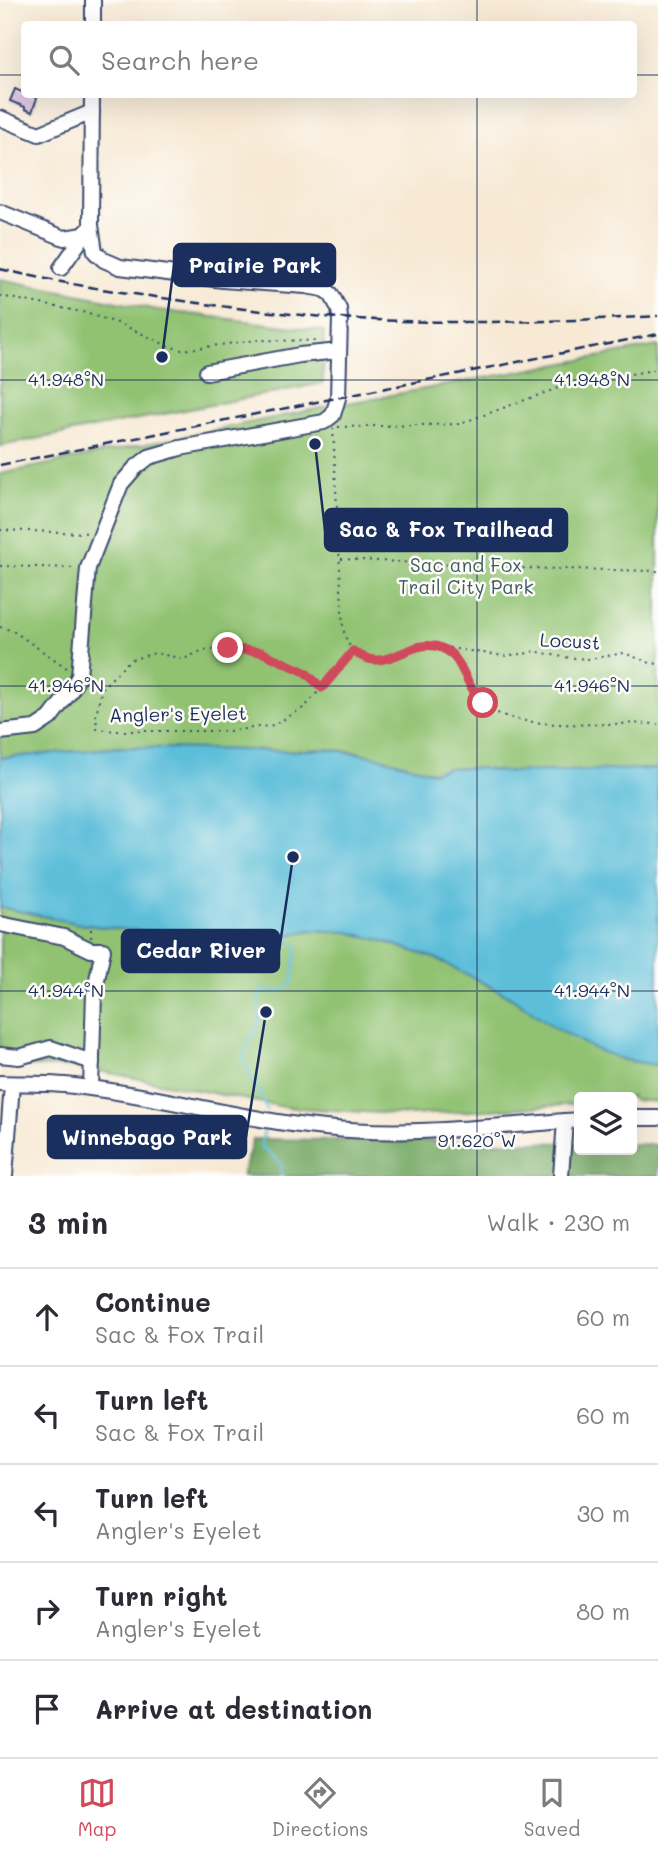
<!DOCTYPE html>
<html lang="en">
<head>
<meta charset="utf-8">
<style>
	:root { --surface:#fff; --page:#f2f2f3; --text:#2b2b33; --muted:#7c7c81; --line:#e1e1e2; --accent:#d1495b }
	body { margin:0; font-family:Mali,sans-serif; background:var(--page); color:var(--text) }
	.controls { position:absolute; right:21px; bottom:21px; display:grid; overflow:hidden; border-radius:7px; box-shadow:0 7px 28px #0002 }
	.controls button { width:63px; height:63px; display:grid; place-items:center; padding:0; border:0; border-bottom:2px solid var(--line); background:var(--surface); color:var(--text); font:35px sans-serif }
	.stop { position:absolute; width:21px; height:21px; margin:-16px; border:5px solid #d1495b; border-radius:50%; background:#fff }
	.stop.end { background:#d1495b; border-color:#fff; box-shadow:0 2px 7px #0008 }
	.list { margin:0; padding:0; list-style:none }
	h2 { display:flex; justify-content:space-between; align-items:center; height:91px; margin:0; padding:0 28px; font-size:30px }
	h2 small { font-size:23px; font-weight:400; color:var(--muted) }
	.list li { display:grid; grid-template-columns:46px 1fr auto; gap:21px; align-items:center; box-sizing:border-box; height:98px; padding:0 28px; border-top:2px solid var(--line) }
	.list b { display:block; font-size:26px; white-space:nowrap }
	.list p { margin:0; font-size:23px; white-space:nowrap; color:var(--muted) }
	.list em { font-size:23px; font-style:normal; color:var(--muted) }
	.icon { flex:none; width:38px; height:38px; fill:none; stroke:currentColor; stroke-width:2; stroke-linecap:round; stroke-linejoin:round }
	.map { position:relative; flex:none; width:658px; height:1176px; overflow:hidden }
	.search { position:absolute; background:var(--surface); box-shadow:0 7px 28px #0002; left:21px; right:21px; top:21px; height:77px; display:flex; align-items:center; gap:18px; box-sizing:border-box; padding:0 24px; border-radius:7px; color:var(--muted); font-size:26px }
	.sheet { height:581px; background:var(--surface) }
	nav { display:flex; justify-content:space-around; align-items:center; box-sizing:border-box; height:98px; border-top:2px solid var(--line); background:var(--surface); font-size:19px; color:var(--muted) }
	nav a { display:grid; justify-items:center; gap:4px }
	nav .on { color:var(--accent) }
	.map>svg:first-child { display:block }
	.green { fill:#91c272; stroke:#567868; stroke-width:2 }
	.forest { fill:#74a864; stroke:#486c61; stroke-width:2 }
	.water { fill:#5bbed9; stroke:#3b769c; stroke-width:2 }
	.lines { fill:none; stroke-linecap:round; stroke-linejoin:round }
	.stream { stroke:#5bbed9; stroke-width:2.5 }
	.building { fill:#ceaed9 }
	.minor-casing { stroke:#3c4b70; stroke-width:18 }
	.path { stroke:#3c4b70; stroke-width:2; stroke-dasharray:2 5; stroke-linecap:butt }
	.minor { stroke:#fff; stroke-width:14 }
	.rail { stroke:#1b2f5e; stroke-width:2.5; stroke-dasharray:10 5; stroke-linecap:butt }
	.route { stroke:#d1495b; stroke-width:9 }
	.ticks { fill:none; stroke:#1b2f5e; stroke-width:2; stroke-opacity:0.45 }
	.labels { text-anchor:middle; stroke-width:5; stroke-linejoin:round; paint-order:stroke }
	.park-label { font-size:19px; fill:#3e5b64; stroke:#fdfcf7 }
	.street-label { font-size:19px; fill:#1b2f5e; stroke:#fdfcf7 }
	.ticks-label { font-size:18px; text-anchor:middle; fill:#1b2f5e; stroke:#fdfcf7; stroke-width:5; stroke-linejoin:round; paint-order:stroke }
	.leader { fill:none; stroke:#1b2f5e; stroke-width:2.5 }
	.callout-dot { fill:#1b2f5e; stroke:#fdfcf7; stroke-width:2.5 }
	.callout { fill:#1b2f5e; stroke:#1b2f5e; stroke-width:2.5 }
	.callout-label { font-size:21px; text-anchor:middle; font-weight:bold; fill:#fff }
</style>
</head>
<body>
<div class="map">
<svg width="658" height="1176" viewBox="0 0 658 1176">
	<rect width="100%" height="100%" fill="#fdfcf7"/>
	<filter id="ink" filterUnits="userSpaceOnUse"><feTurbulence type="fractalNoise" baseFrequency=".0143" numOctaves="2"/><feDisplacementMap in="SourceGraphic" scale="14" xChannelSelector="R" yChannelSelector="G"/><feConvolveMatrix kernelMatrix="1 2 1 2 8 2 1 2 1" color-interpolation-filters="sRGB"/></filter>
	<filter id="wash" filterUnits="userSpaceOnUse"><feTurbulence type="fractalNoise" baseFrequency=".00686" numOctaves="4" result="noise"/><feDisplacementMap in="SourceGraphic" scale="28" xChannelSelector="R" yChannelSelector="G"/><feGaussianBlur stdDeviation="1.57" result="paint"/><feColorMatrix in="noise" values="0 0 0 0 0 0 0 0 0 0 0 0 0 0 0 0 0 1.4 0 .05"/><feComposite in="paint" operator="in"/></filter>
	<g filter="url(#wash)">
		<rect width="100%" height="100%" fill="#f7e9d4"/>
		<g class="green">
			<polygon points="0,279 158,310 324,331 323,383 0,446"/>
			<polygon points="658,346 658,769 505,772 478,768 448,768 432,772 356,752 325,749 288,751 122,747 0,758 0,474 321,408"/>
			<polygon points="0,907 80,924 127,930 174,932 226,939 263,940 311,930 348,932 380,940 437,959 511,997 554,1027 624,1060 658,1065 658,1102 632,1100 632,1097 579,1097 579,1104 411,1115 284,1107 84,1068 0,1065"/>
		</g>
		<polygon class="forest" points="253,1139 579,1143 579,1150 632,1150 632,1144 658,1145 658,1176 242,1176"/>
		<polygon class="water" points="122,747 288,751 325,749 375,756 432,772 448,768 478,768 505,772 658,769 658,1065 624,1060 592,1048 554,1027 511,997 437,959 380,940 348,932 311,930 263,940 226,939 174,932 127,930 80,924 0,907 0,758"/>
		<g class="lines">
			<g class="stream">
				<polyline points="267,1110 243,1059 245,1050 259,1023 259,996 263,990 278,992 292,984 297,945 289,941 287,932"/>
				<polyline points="264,1131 260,1149 265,1148 282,1165 281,1176"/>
			</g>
		</g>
		<g id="blocks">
			<polygon class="building" points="15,89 24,93 24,94 37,98 32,112 25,109 25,107 10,101"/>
		</g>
	</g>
	<g filter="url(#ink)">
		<use href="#blocks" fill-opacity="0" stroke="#3c4b70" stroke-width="2"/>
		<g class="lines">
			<g class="minor-casing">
				<g id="minor">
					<polyline points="93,24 93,0"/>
					<polyline points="0,118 39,134 92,112"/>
					<polyline points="0,212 64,238 84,235"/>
					<polyline points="61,268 87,231"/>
					<polyline points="207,372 300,355 339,351"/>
					<polyline points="0,732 35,728 50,718 70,692 79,676 88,568 121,484 135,468 149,457 180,448 324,422 333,415 338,398 340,318 339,309 331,294 323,289 306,286 223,280 120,267 104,260 95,252 91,225 92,94"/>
					<polyline points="0,924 64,937 91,950 103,950 94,994 91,1088"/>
					<polyline points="0,1055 19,1057 51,1048 92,1062"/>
					<path d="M0,1083c25,1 50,0 74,3 85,9 167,34 251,42 84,9 170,-2 254,-8"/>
					<polyline points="632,1118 658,1118"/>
					<polyline points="5,1176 12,1084"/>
					<polyline points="561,1176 565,1121"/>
				</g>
			</g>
			<g class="path">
				<polyline points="0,296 82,312 121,324 168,346 182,350 257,340 318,341"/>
				<polyline points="338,427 459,424 561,387 658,369"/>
				<path d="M333,428l10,200c16,65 61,8 97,20 24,8 27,41 45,57 32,29 130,16 173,19"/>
				<polyline points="0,530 90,533"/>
				<polyline points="341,559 516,568 658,571"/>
				<polyline points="0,566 76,568"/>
				<polyline points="0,627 13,631 67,668"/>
				<polyline points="442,647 504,656 529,653 534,651 563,657 590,659 624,653 650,663 658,664"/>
				<polyline points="90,682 101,687"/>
				<polyline points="322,688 305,672 261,652 228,648 203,650 184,659 155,653 130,660 102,688 96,715 97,729 116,731 230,731 274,725 305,707 352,652"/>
				<polyline points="91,938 91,926"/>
			</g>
			<use href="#minor" class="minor"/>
			<g class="rail">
				<path d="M0,269c51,12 104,21 156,28 61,9 123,17 184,21 106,7 212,4 318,-2"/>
				<polyline points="0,465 658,334"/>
			</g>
		</g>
	</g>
	<g class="lines" filter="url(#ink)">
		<path class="route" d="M228,648l33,4 44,20 17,16 31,-37c7,5 16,10 25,9 24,-2 43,-24 68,-10 14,8 18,27 27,40 2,5 6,9 10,13"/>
	</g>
	<path class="ticks" d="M477,0v24M0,75h24M634,75h24M477,94v1082M0,380h658M0,686h658M0,991h658"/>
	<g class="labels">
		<g class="park-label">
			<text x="466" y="572">Sac and Fox<tspan x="466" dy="22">Trail City Park</tspan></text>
		</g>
		<g class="street-label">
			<text transform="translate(570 641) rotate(3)" y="7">Locust</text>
			<text transform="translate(178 714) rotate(-1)" y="7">Angler's Eyelet</text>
		</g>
	</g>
	<g class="ticks-label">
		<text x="66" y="386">41.948°N</text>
		<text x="592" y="386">41.948°N</text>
		<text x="66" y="692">41.946°N</text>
		<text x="592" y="692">41.946°N</text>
		<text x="66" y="997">41.944°N</text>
		<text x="592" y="997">41.944°N</text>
		<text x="477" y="1147">91.620°W</text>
	</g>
	<path class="leader" d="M162 357L174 265M315 444L325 530M293 857L279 951M266 1012L246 1137"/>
	<g class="callout-dot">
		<circle cx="162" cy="357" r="7"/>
		<circle cx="315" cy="444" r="7"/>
		<circle cx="293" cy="857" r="7"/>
		<circle cx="266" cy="1012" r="7"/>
	</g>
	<g class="callout">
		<rect x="174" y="244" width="161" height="42" rx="7"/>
		<rect x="325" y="509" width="242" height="42" rx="7"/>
		<rect x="122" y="930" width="157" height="42" rx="7"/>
		<rect x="48" y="1116" width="198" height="42" rx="7"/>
	</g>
	<g class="callout-label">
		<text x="255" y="273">Prairie Park</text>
		<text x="446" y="537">Sac &amp; Fox Trailhead</text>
		<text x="201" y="958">Cedar River</text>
		<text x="147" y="1145">Winnebago Park</text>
	</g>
</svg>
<div class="controls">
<button><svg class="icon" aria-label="layers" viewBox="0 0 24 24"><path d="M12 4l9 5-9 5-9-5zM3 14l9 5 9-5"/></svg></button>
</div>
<div class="stop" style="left:483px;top:703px"></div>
<div class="stop end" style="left:228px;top:648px"></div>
<div class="search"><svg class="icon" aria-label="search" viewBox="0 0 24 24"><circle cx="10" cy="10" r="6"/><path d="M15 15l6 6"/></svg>Search here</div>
</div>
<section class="sheet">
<h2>3 min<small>Walk · 230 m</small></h2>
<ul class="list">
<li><svg class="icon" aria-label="ahead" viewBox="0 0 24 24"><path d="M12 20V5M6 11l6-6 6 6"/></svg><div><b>Continue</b><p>Sac &amp; Fox Trail</p></div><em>60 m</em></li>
<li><svg class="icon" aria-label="left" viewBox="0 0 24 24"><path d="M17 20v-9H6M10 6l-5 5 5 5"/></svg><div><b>Turn left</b><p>Sac &amp; Fox Trail</p></div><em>60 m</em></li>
<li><svg class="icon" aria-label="left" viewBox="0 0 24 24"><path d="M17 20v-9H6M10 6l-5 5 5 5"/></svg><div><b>Turn left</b><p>Angler's Eyelet</p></div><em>30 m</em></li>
<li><svg class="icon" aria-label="right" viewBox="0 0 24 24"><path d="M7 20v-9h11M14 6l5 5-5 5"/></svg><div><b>Turn right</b><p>Angler's Eyelet</p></div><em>80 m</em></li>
<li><svg class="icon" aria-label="arrive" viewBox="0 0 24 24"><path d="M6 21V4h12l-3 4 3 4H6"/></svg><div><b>Arrive at destination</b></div></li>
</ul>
</section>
<nav>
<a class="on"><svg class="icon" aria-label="map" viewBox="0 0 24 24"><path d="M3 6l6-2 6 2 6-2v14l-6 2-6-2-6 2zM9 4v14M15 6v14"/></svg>Map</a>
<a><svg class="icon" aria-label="directions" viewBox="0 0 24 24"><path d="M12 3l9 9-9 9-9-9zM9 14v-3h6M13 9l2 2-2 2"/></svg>Directions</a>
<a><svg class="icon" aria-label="saved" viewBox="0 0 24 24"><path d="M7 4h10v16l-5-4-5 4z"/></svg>Saved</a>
</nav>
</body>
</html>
